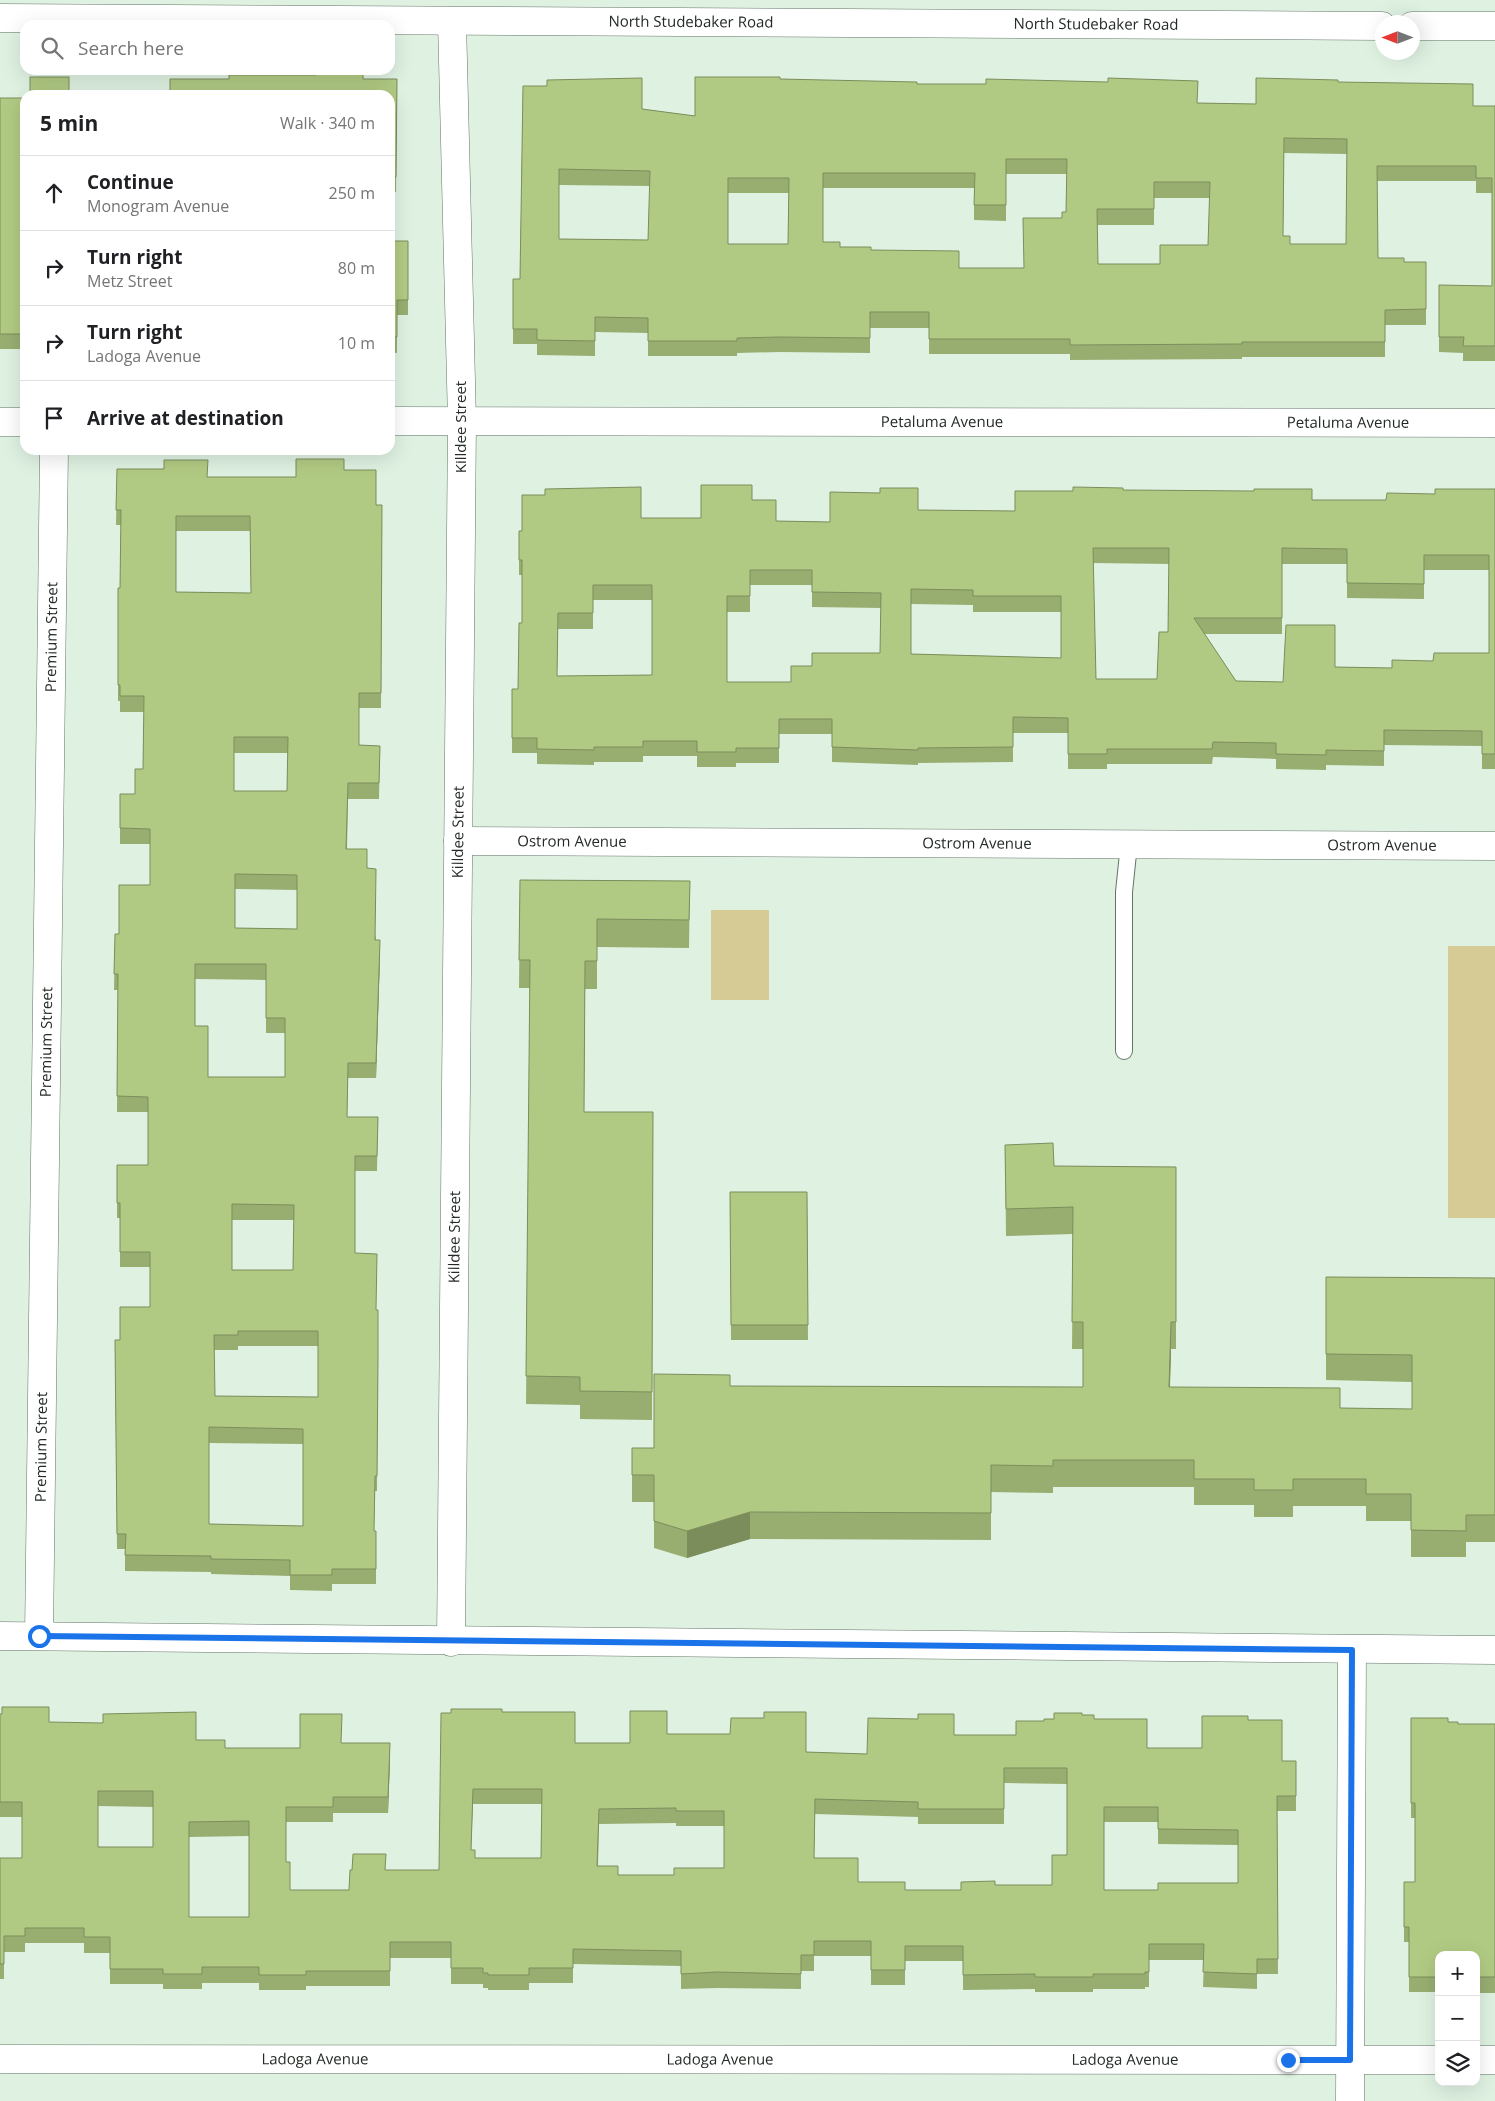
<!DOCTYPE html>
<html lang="en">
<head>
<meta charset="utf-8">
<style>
	:root { --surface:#fff; --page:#f6f6f6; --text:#202124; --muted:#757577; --line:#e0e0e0 }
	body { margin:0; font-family:"Open Sans",sans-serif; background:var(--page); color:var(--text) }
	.controls { position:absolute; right:15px; bottom:15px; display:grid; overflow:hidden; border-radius:10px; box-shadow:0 5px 20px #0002 }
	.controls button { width:45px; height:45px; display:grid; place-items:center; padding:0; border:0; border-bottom:1px solid var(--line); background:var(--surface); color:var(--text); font:25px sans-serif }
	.compass { position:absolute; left:1375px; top:15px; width:45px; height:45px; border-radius:50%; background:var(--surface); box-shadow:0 5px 20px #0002; rotate:270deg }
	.stop { position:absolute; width:15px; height:15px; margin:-11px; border:4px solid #1a73e8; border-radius:50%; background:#fff }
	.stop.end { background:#1a73e8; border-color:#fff; box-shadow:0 1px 5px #0008 }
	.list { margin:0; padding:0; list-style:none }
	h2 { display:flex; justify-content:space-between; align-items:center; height:65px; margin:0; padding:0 20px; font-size:21px }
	h2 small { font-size:16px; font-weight:400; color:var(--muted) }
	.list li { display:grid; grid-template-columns:32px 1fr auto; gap:15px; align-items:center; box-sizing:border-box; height:75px; padding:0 20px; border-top:1px solid var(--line) }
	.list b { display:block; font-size:19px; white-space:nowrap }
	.list p { margin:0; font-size:16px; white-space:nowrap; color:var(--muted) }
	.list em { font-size:16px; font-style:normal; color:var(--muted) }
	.icon { flex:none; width:28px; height:28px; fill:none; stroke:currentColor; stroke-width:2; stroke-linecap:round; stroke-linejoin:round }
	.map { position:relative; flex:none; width:1495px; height:2101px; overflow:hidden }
	.search { position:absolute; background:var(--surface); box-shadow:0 5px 20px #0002; left:20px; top:20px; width:375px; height:55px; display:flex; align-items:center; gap:12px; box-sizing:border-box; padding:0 18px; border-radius:15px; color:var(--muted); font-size:19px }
	.panel { position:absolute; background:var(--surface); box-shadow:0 5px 20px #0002; left:20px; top:90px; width:375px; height:365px; border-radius:15px }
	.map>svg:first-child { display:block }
	.green { fill:#d6cb95 }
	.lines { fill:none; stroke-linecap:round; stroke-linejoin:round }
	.service-casing { stroke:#647567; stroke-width:18 }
	.minor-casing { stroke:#647567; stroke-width:29 }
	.service { stroke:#fff; stroke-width:16 }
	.minor { stroke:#fff; stroke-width:28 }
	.wall { fill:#98ae71; fill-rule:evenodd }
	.shaded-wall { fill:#7c8d5c }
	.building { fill:#b1ca83; stroke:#7c8d5c; fill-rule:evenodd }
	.route { stroke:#1a73e8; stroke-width:6 }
	.labels { text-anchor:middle; stroke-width:4; stroke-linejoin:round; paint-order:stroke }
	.street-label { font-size:15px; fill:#242b26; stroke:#fff }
</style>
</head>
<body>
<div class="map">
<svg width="1495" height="2101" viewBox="0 0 1495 2101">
	<rect width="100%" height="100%" fill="#dff2e2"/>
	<g class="green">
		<rect x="711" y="910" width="58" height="90"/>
		<rect x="1448" y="946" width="47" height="272"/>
	</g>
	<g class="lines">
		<g class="service-casing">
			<polyline id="service" points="1124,1051 1124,892 1129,844"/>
		</g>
		<g class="minor-casing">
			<g id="minor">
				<path id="s1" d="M0,18l1382,8"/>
				<polyline points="1412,26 1495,26"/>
				<path id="s2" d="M390,421l1105,2"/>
				<polyline points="0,422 25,422"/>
				<path id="s3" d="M458,841l1037,5"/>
				<polyline points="0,1636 1495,1650"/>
				<path id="s4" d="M39,1636l15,-1186"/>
				<path id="s5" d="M451,1642l11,-1221 -10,-400"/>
				<path id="s6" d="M0,2059l1439,1"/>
				<polyline points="1476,2060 1495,2060"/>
				<polyline points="1350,2101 1352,1650"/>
			</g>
		</g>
		<use href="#service" class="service"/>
		<use href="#minor" class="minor"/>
	</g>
	<g class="wall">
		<polygon points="363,79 397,79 396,192 390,192 390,95"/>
		<path d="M780,79l137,5 280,19 59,1 82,-22 135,24h22v255h-32v-8l-24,-1v-67l53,1v-93h-16v-12h-99l1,77 26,4h22v63h-41v32h-143v2l-172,1v-6h-141v-26h-59v25l-90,-1 -43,1v3h-89v-23l-53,-1v24l-58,-1v-11h-24v-65h7l3,-193 119,23 53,7zM1284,153l63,1 -1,90h-56l-7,-8zM1006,174h61l-1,38 -42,56h-65l-88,-18 -31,-3 -17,-5v-54h151v32l32,1zM559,185l91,1 -2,54 -89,-1zM728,193h61l-1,51h-60zM1154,198h56l-2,47 -48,19h-62l-1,-39h57z"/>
		<rect x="0" y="98" width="25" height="251"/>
		<polygon points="390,241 408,241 408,315 397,315 397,353 390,352"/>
		<path d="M117,469h47l44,8h88l48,-7 32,35h6l-1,203h-22v37l21,1 -1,53h-31l-1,50 20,19 9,72 4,15 -4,123h-28l-1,39h31l-1,54h-22v82l21,57 2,66 -1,115h-2l-1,40h2v53h-44v7l-42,-1v-14l-79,-2v-2l-86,-1v-22h-8l-2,-209h5l30,-33v-40h-30v-49h-3v-53h31v-53h-31l1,-122h-4l1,-56h4l31,-49v-41h-30v-50h15l8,-25 1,-57h-24v-11h-2v-113h2l1,-63h-5zM176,531h74l1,62 -75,-1zM234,753h54l-1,38h-53zM235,889l62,1v39l-62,-1zM195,979l71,1v53h19v44h-77l-13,-51zM232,1220h62l-1,50h-61zM238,1346h80v51l-103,-1 -1,-46h24zM209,1443l94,1v82l-94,-2z"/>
		<path d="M1495,489v280h-13v-23l-98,-1v21l-58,-1v5l-50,-1v-10l-63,-2 -1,7h-105v5h-39v-36h-55v29l-95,1v2l-86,-3v-28h-53v29h-43v4h-39v-11h-54v6h-49v3l-57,-1v-11h-25v-64h6l4,-66v-48h-3v-44l122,-13h60l51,-18 24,21 54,1 88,-12 97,1 108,-21 189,10h74l49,-6zM1093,563l76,1 -1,68 -11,47h-61zM1282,564h65v34l77,1v-29h65v83l-56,8 -41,7 -57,-1 -52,15 -47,-1 -32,-47h78zM750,585h62v22l69,1 -1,45 -68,13 -21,16h-64v-70h23zM593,600h59v75l-95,1 1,-47h35zM911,604l62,1v7h88v46l-150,-4z"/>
		<polygon points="520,880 690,881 689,948 597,947 597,989 585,989 584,1112 653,1112 652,1420 580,1419 580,1405 526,1404 530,988 519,988"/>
		<polygon points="1005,1145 1054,1166 1176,1167 1176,1349 1171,1349 1170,1387 1340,1408 1412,1409 1412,1382 1326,1380 1326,1277 1495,1278 1495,1542 1466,1542 1466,1557 1411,1557 1411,1521 1366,1521 1366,1506 1293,1506 1293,1517 1254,1517 1254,1505 1194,1505 1194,1487 1053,1487 1053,1493 991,1492 991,1540 750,1539 687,1558 654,1548 654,1502 632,1502 632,1448 654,1448 730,1386 1083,1387 1083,1349 1072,1349 1073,1234 1006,1236"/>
		<polygon points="730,1192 807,1192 808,1340 731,1340"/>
		<path d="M502,1712l73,31h55l37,-9 139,18 61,2 87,-19h62l28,-14 38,-6 12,4 53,29h55l46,-28 34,41h14v50h-19l1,163h-21v15l-54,-2 1,-27h-55v27h-4v2h-52v3h-58v-3l-72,1v-29h-58v24h-34v-29h-57v15h-13v18l-84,-1 -36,1v-23l-108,-2v19h-44v7h-41v-2h-5v-4h-32v-26h-61v28h-84v4h-47v-7h-57v6h-39v-5h-53v-31h-26v-10h-59v9h-21v27h-4v-121h22v-41h-22v-103l49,8 147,18 29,8h75l41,-5 49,16 -2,54h-55v9h-47v40l4,28h59l37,-20h53zM1004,1783l63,1v71l-15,30h-57l-34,5h-56l-47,-8 -44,-24 1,-44 103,3v7h86zM473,1804h69l-1,54h-66l-4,-8zM98,1806l55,1v40h-55zM1104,1822h54v22l80,1v38l-80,7h-54zM676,1823v3h48v42l-50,7h-56l-20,-9 1,-42zM249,1836v81h-60v-80z"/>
		<polygon points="1411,1718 1448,1722 1458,1724 1495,1724 1495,1993 1476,1993 1476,1955 1439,1955 1439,1992 1409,1992 1409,1942 1404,1942 1404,1882 1415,1882 1415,1818 1411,1818"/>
	</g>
	<g class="shaded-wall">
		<polygon points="380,940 380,955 376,1078 376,1063"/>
		<polygon points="1171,1322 1171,1349 1169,1414 1169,1387"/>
		<polygon points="750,1512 750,1539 687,1558 687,1531"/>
		<polygon points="390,1743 390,1759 388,1813 388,1797"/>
	</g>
	<g class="building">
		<polygon points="316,74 363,74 363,79 397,79 396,177 390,177 390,95 170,95 170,79 229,79 229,75 316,75"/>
		<rect x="30" y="77" width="39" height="18"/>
		<path d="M695,77h85v2l137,3v2h69v-5l122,3v-4l90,3 -1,22 59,1v-26l82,2v2l135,2v22h22v240h-32l1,-9h-25v-52l53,1v-108h-16v-12h-99l1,92h26v4h22v47l-41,1v32h-143v2l-172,1v-6h-141v-27h-59v26l-90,-1 -43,1v3h-89v-23l-53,-1v24l-58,-1v-11h-24v-50h7l3,-193h24v-6l95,-2v31l53,7zM1284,138l63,1 -1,105h-56v-8h-7zM1006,159h61l-1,53h-4v6h-39l1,50h-65v-17l-88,-1v-3h-31v-5h-17v-69h152l-1,32h32zM559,169l91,2 -2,69 -89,-1zM728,178h61l-1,66h-60zM1154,182h56l-2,63h-48v19h-62l-1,-55h57z"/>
		<rect x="0" y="98" width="25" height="236"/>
		<polygon points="390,241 408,241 408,300 397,300 397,337 390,337"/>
		<path d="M296,459h48v11h32v35h6l-1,188h-22v52l21,1 -1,37h-31l-2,66h21v19l9,1 -1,71h5l-4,123h-28l-1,54h31l-1,39h-22v97l22,1 -1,56h2v50l-1,116h-2l-1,55h2v38h-44v6h-42v-15l-79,-1v-3l-86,-1 1,-21h-9l-2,-194h5v-33h30v-55h-30v-49h-3v-38h31v-68l-31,-1 1,-122h-4l1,-40h4v-49h31v-56l-30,-1v-34h15v-25h8l1,-73h-24v-11h-2v-97h2l1,-78h-5l1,-41h47v-9h44l-1,17h89zM176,516h74l1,77 -75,-1zM234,737h54l-1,54h-53zM235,874l62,1v54l-62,-1zM195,964h71v54h19v59h-77v-51h-13zM232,1204l62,1 -1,65h-61zM238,1331h80v66l-103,-1 -1,-61h24zM209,1427l94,2v97l-94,-2z"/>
		<path d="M701,485h51v15h24v21l54,1v-30l50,1v-5h38v22l97,1v-20h58v-4l50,1v2l131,1v-2h58v11h74l1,-7 48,1v-5h60v265h-13v-23l-98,-1v21l-58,-1v5l-50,-1v-11l-63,-1 -1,7h-105v5h-39v-36l-55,-1v30l-95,1v2l-86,-3v-28h-53v29h-43v4h-39v-11h-54v6h-49v3l-57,-1v-11h-25v-49h6l1,-66h3v-63h-3v-29h3v-36h23v-6l96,-2v31h60zM1093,548h76l-1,84h-9l-2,47h-61zM1282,548l65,1v34l77,1v-29h65v98h-55l-1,8 -41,-1v8l-57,-1v-42h-49l-3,57 -47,-1 -42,-63h88zM750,570h62v22l69,1 -1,60h-68v13h-21v16h-64v-86h23zM593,585h59v90l-95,1 1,-63h35zM911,589l62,1v6h88v62l-150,-4z"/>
		<polygon points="520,880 690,881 689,920 597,919 597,961 585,961 584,1112 653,1112 652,1392 580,1391 580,1377 526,1376 530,960 519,960"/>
		<polygon points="1053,1143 1054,1166 1176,1167 1176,1322 1171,1322 1169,1387 1340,1388 1340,1408 1412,1409 1412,1355 1326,1354 1326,1277 1495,1278 1495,1515 1466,1515 1466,1531 1411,1530 1411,1494 1366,1494 1366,1479 1293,1479 1293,1490 1254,1490 1254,1479 1194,1479 1194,1460 1053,1460 1053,1466 991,1465 991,1513 750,1512 687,1531 654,1521 654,1475 632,1475 632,1448 654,1448 654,1374 730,1375 730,1386 1083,1387 1083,1322 1072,1322 1073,1207 1006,1209 1005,1145"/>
		<polygon points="730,1192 807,1192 808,1325 731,1325"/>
		<path d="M2,1707h47v15l54,1v-9l93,-2v28h29v8h75v-34h42l-1,29h49l-2,54h-55v10h-47v55h4v28h59l1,-20h2l1,-16h33l-1,16h54l2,-157h10v-4h51v3h73v31h55v-32h37v23h63l1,-16h33v-6h42v40l61,2 1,-36 50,1v-5h36v21h62v-14h28v-2h10v-6h28v2h12v4h53v29h55v-32h46v4h34v41h14v35h-19l1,163h-21v15l-54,-2 1,-28h-55v28h-4v2h-52v3h-58v-3l-72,1v-29h-58v24h-34v-29h-57v14h-13v19l-84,-2 -36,2v-23l-108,-2v19h-44v7h-41v-2h-5v-5h-32v-26h-61v29h-84v4h-47v-8h-57v7h-39v-5h-53v-32h-26v-9h-59v8h-21v28h-4v-106h22v-56h-22v-88h2zM1004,1768h63v87h-15v30h-57v-4l-34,1v8h-56v-8h-47v-24h-44l1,-59 103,3v7h86zM473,1789h69l-1,69h-66v-8h-4zM98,1791h55v56h-55zM1104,1807h54v22l80,1v53h-80v7h-54zM676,1808v3h48v57h-50v7h-56v-9h-21l2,-57zM249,1821v96h-60v-95z"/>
		<polygon points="1411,1718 1448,1718 1448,1722 1458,1722 1458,1724 1495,1724 1495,1977 1476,1977 1476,1955 1439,1955 1439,1977 1409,1977 1409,1927 1404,1927 1404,1882 1415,1882 1415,1803 1411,1803"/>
	</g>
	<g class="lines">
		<polyline class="route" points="39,1636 1352,1650 1350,2060 1288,2060"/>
	</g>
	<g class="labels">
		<g class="street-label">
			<text dy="5" stroke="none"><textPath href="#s1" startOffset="691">North Studebaker Road</textPath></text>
			<text dy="5" stroke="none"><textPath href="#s1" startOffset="1096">North Studebaker Road</textPath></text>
			<text dy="5" stroke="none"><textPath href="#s2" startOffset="552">Petaluma Avenue</textPath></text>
			<text dy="5" stroke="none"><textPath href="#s2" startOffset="958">Petaluma Avenue</textPath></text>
			<text transform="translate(461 427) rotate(-90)" y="5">Killdee Street</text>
			<text dy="5" stroke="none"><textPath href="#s4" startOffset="999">Premium Street</textPath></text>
			<text dy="5" stroke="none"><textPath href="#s5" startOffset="810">Killdee Street</textPath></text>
			<text dy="5" stroke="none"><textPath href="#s3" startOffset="114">Ostrom Avenue</textPath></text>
			<text dy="5" stroke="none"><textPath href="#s3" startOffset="519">Ostrom Avenue</textPath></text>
			<text dy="5" stroke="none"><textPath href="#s3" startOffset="924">Ostrom Avenue</textPath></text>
			<text dy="5" stroke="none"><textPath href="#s4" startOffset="594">Premium Street</textPath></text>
			<text dy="5" stroke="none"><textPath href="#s5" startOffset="405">Killdee Street</textPath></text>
			<text dy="5" stroke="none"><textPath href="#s4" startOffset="189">Premium Street</textPath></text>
			<text dy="5" stroke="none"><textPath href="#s6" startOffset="315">Ladoga Avenue</textPath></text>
			<text dy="5" stroke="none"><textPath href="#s6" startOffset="720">Ladoga Avenue</textPath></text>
			<text dy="5" stroke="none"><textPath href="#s6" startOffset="1125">Ladoga Avenue</textPath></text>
		</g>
	</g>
</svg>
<div class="controls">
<button>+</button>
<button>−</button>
<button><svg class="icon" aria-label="layers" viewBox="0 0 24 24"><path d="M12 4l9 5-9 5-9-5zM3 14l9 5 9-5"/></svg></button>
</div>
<svg class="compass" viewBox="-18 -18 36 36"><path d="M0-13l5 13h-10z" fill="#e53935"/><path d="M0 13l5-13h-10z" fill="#757577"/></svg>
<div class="stop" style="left:39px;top:1636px"></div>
<div class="stop end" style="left:1288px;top:2060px"></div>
<div class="search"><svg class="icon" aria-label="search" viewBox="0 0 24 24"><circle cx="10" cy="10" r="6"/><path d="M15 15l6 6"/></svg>Search here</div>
<section class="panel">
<h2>5 min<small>Walk · 340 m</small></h2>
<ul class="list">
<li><svg class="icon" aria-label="ahead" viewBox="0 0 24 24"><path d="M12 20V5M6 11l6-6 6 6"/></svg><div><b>Continue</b><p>Monogram Avenue</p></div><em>250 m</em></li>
<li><svg class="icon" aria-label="right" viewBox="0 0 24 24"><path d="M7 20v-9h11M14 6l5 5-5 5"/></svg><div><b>Turn right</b><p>Metz Street</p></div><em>80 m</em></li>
<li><svg class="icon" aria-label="right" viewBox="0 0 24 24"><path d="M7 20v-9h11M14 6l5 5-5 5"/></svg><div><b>Turn right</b><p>Ladoga Avenue</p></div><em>10 m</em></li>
<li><svg class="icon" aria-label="arrive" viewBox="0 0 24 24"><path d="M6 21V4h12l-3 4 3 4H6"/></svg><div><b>Arrive at destination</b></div></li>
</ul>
</section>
</div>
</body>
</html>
